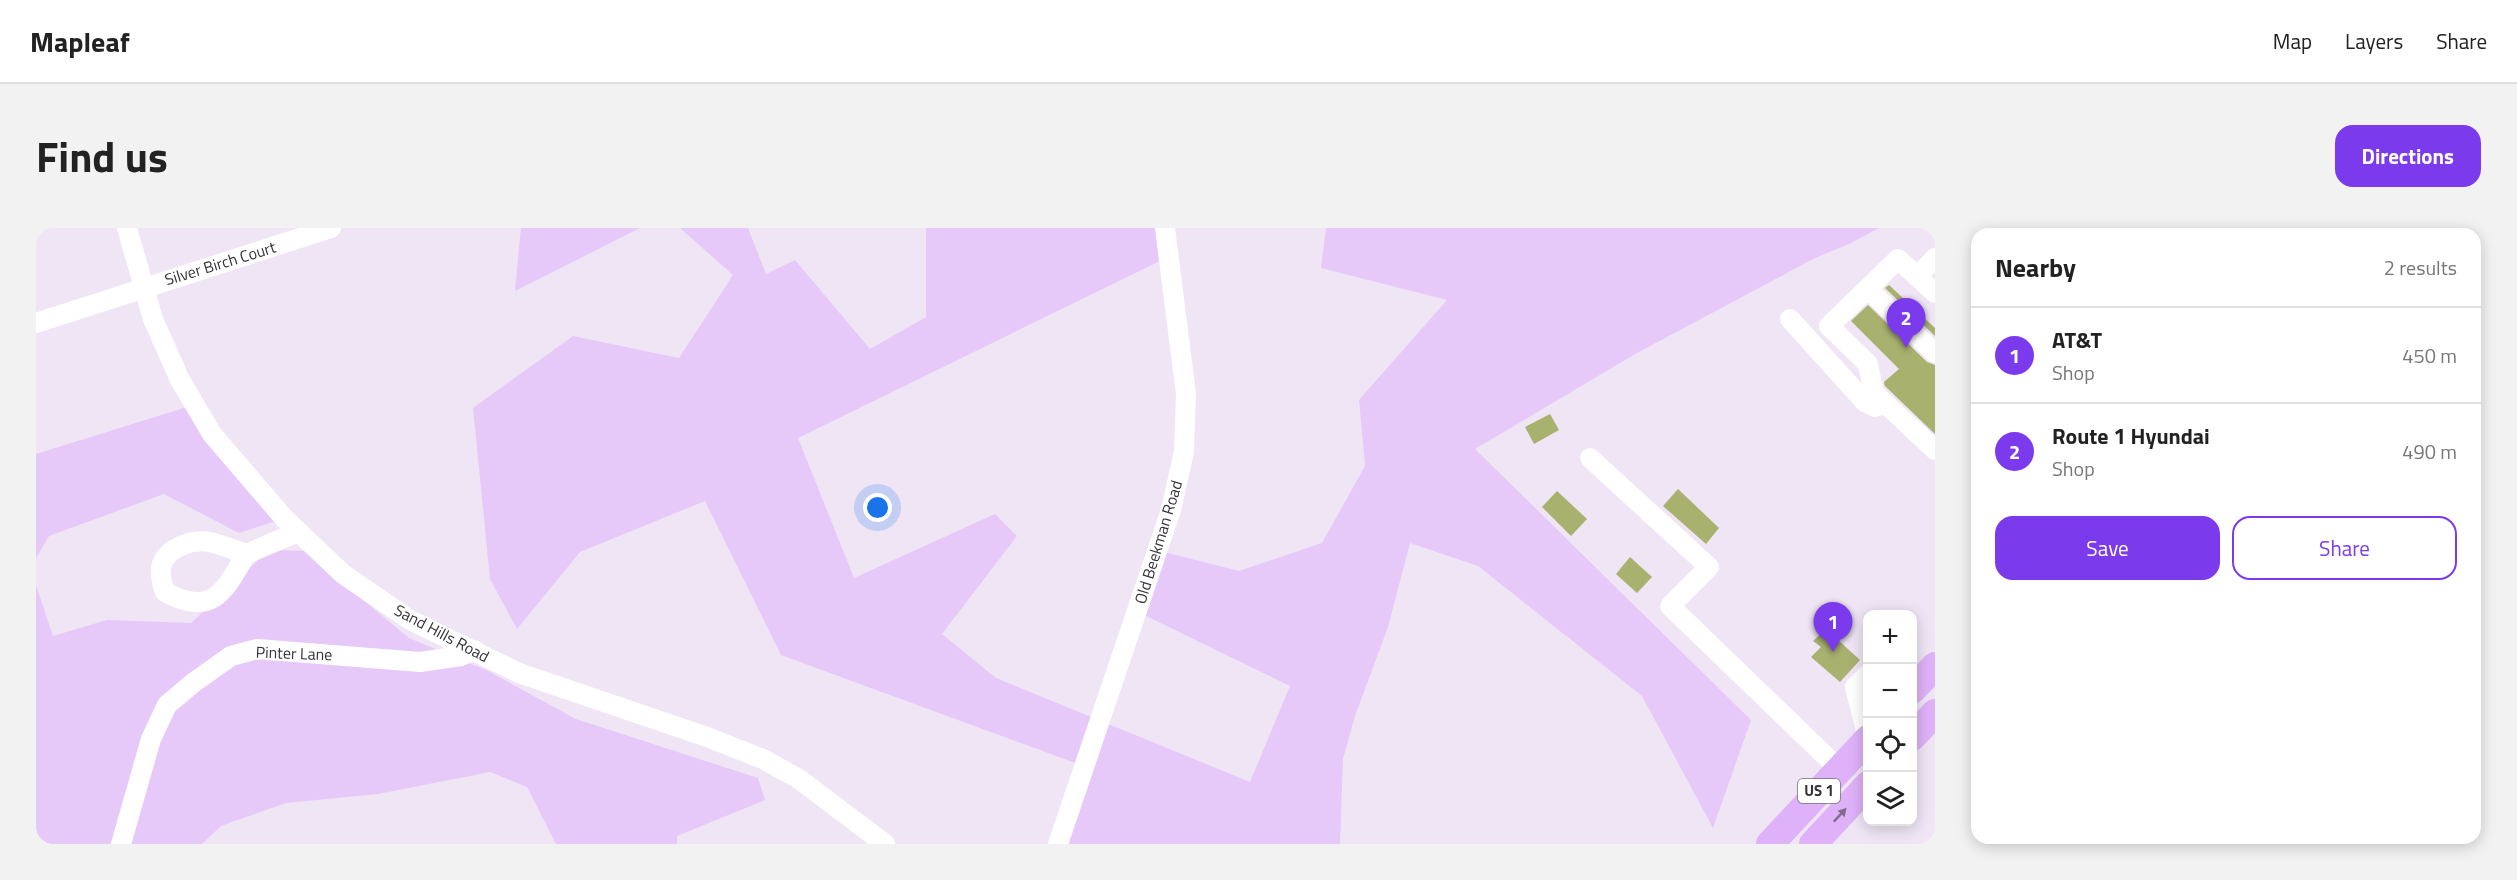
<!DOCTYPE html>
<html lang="en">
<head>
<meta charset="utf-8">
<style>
	:root { --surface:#fff; --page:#f2f2f2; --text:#222; --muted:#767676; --line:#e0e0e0; --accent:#7c3aed }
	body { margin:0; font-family:"Titillium Web",sans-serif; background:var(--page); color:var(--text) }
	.controls { position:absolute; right:18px; bottom:18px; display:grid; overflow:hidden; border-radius:12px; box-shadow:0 3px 15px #0003 }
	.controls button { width:54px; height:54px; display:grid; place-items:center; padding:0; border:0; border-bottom:2px solid var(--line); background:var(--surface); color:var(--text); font:30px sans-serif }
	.you { position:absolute; left:842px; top:280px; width:21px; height:21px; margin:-15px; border:4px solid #fff; border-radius:50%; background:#1a73e8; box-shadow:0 0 0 9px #1a73e833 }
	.badge { display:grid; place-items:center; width:39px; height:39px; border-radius:50%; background:var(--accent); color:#fff; font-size:20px; font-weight:700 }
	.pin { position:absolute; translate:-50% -50px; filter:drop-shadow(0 2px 3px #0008) }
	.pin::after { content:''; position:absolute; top:32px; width:21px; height:18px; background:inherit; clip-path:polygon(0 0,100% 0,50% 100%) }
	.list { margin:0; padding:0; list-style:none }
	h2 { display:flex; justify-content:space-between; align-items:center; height:78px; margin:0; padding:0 24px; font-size:26px }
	h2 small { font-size:20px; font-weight:400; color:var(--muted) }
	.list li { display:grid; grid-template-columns:39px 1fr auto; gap:18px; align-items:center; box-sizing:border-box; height:96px; padding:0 24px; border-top:2px solid var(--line) }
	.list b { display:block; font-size:22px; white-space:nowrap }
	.list p { margin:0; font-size:20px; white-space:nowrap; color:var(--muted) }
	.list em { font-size:20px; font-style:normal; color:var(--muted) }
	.actions { display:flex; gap:12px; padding:18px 24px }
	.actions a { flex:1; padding:14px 0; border:2px solid var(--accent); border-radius:18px; text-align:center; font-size:21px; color:var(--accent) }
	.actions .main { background:var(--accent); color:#fff }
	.icon { flex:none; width:33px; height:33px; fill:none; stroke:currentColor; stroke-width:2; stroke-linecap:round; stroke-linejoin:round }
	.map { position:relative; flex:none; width:1899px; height:616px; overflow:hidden; border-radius:18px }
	header { display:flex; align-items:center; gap:36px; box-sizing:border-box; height:84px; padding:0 30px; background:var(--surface); border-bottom:2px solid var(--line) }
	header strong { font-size:28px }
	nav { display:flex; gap:33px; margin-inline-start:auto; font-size:21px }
	.intro { display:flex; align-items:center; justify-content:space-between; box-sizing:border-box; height:144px; padding:0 36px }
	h1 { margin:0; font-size:42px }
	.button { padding:15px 27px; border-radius:18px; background:var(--accent); color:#fff; font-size:21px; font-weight:700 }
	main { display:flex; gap:36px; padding:0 36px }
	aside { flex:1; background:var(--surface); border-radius:18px; box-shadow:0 3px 15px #0003 }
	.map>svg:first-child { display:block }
	.green { fill:#e6c9f8 }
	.building { fill:#a9b16f }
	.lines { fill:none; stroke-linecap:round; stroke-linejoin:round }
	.minor { stroke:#fff; stroke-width:20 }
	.highway { stroke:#deb1f8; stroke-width:28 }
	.oneway { fill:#826c8f }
	.labels { text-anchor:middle; stroke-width:4.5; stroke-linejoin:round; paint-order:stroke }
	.shield { fill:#fff; stroke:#737074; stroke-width:1.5 }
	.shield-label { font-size:15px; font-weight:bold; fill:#373339 }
	.street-label { font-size:16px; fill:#373339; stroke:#fff }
</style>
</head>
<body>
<header>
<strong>Mapleaf</strong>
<nav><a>Map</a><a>Layers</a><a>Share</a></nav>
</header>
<div class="intro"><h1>Find us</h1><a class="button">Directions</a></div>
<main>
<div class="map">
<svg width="1899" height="616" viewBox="0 0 1899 616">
	<rect width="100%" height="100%" fill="#efe5f5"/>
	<g class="green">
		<polygon points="485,0 604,0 479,63"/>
		<polygon points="644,0 712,0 730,46 759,32 834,121 890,89 890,0 1126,0 1130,30 762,210 818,350 959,286 981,308 906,406 960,450 1214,554 1254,458 1100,383 1120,322 1203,343 1286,315 1329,238 1323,172 1411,72 1285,40 1290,0 1843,0 1813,16 1779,30 1601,125 1439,221 1715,492 1677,600 1606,468 1442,338 1374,315 1352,399 1319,488 1307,531 1304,616 1022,616 1045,537 745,427 669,273 544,324 481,401 454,351 437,180 537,108 643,130 697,47"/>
		<polygon points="164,175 249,290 203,305 128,266 13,308 0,330 0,226"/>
		<polygon points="233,322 268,323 373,410 452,443 540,491 722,550 729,572 641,608 641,616 520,616 491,559 454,544 342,566 250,575 185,598 166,616 0,616 0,357 17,408 71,392 155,395"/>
	</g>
	<g class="building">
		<polygon points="1853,57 1899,100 1899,108 1849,60"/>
		<polygon points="1832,77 1891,134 1899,137 1899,206 1849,158 1848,154 1863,141 1815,93"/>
		<polygon points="1514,186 1523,202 1498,216 1489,199"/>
		<polygon points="1642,261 1683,300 1670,316 1627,278"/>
		<polygon points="1521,263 1551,291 1535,308 1506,279"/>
		<polygon points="1594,329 1616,349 1601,365 1580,346"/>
		<polygon points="1790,401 1824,432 1804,454 1775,429 1785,419 1777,413"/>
	</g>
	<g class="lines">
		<g class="minor">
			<polyline points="91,0 117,91 144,152 176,206 248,290 307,346 374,392 483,445 671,509 727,531 763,551 849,616"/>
			<polyline points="1881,49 1899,30"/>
			<polyline points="1832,61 1899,125"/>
			<polyline points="1899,65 1862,31 1793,98 1832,136 1838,165 1899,222"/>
			<polyline points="1754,91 1829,174 1839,179 1846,177"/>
			<polyline points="0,95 295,0"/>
			<polyline points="1554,230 1673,339 1634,378 1803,541"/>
			<path d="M210,326c-21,37 -34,64 -81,38 -3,-8 -6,-19 -3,-28 6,-17 31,-25 48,-22 12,3 24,8 36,12l52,-22"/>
			<polyline points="1832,446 1819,459 1832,511"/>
			<polyline points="85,616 115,511 131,477 157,455 195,428 221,421 384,434 425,428 438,422"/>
			<polyline points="1022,616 1135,282 1148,223 1150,166 1129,0"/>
		</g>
		<g class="highway">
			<polyline points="1876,462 1899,438"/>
			<polyline points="1876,509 1899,485"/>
			<polyline points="1734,616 1832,511"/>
			<polyline points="1777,616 1832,557"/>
		</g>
	</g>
	<defs><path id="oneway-solid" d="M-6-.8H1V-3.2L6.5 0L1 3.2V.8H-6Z" transform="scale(1.5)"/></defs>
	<use class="oneway" href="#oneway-solid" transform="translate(1804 587) rotate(-47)"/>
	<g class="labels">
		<rect class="shield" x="1762" y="551" width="42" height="24" rx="4.5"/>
		<g class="shield-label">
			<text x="1783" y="568">US 1</text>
		</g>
		<g class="street-label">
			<text transform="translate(184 35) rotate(-17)" y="6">Silver Birch Court</text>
			<text transform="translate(1122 314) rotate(-73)" y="6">Old Beekman Road</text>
			<text transform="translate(406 405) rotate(28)" y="6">Sand Hills Road</text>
			<text transform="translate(258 425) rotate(2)" y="6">Pinter Lane</text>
		</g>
	</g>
</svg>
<div class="controls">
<button>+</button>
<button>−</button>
<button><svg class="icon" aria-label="locate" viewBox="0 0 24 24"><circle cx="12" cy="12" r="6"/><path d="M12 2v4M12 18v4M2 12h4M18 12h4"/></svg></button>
<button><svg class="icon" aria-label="layers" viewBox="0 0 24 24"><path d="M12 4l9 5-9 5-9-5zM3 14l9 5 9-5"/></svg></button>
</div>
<div class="you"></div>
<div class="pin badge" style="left:1797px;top:424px">1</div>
<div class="pin badge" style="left:1870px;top:120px">2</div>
</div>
<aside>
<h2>Nearby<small>2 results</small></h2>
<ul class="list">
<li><span class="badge">1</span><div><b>AT&amp;T</b><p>Shop</p></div><em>450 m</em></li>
<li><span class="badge">2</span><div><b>Route 1 Hyundai</b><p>Shop</p></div><em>490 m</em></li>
</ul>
<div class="actions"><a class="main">Save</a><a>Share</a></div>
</aside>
</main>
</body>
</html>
